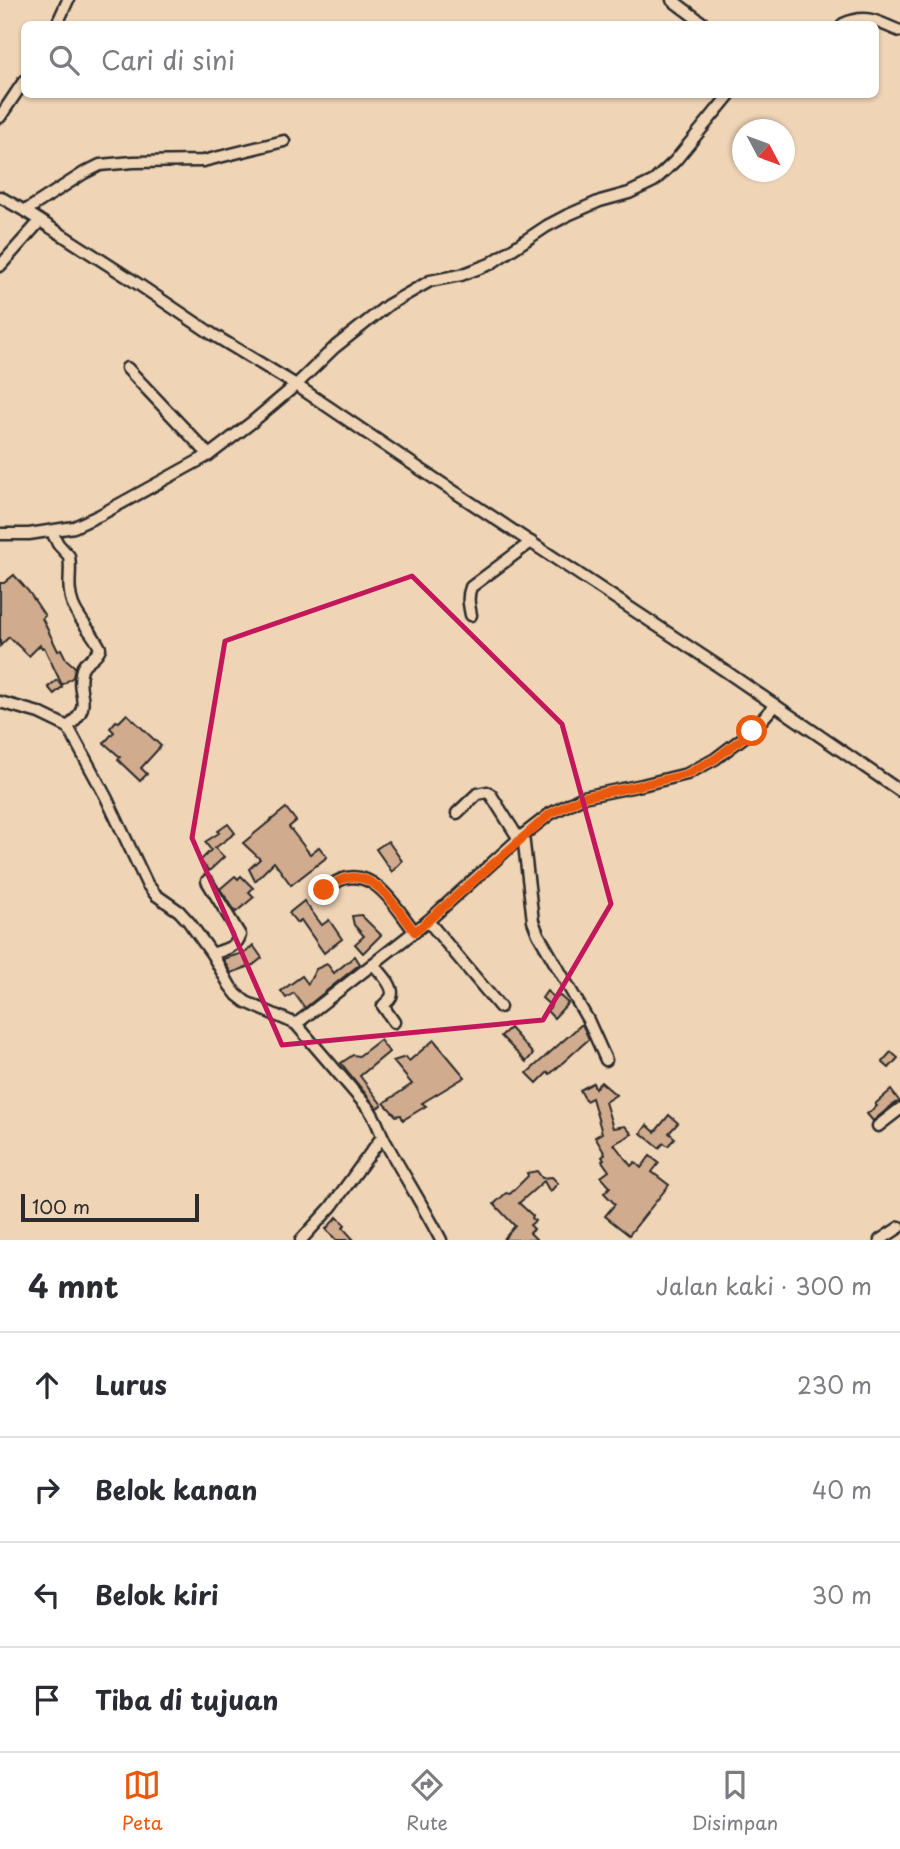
<!DOCTYPE html>
<html lang="id">
<head>
<meta charset="utf-8">
<style>
	:root { --surface:#fff; --page:#f7f7f7; --text:#2b2b33; --muted:#7c7c81; --line:#e1e1e2; --accent:#ea580c }
	body { margin:0; font-family:"Playpen Sans",sans-serif; background:var(--page); color:var(--text) }
	.compass { position:absolute; left:732px; top:119px; width:63px; height:63px; border-radius:50%; background:var(--surface); box-shadow:0 2px 5px #0004; rotate:131deg }
	.scale { position:absolute; left:21px; bottom:18px; width:178px; box-sizing:border-box; padding-left:7px; border:4px solid #2b2b2b; border-top:0; font-size:19px; line-height:24px; white-space:nowrap; color:#2b2b2b; -webkit-text-stroke:5px #efd4b6; paint-order:stroke }
	.stop { position:absolute; width:21px; height:21px; margin:-16px; border:5px solid #ea580c; border-radius:50%; background:#fff }
	.stop.end { background:#ea580c; border-color:#fff; box-shadow:0 2px 7px #0008 }
	.list { margin:0; padding:0; list-style:none }
	h2 { display:flex; justify-content:space-between; align-items:center; height:91px; margin:0; padding:0 28px; font-size:30px }
	h2 small { font-size:23px; font-weight:400; color:var(--muted) }
	.list li { display:grid; grid-template-columns:46px 1fr auto; gap:21px; align-items:center; box-sizing:border-box; height:105px; padding:0 28px; border-top:2px solid var(--line) }
	.list b { display:block; font-size:26px; white-space:nowrap }
	.list em { font-size:23px; font-style:normal; color:var(--muted) }
	.icon { flex:none; width:38px; height:38px; fill:none; stroke:currentColor; stroke-width:2; stroke-linecap:round; stroke-linejoin:round }
	.map { position:relative; flex:none; width:900px; height:1240px; overflow:hidden }
	.search { position:absolute; background:var(--surface); box-shadow:0 2px 5px #0004; left:21px; right:21px; top:21px; height:77px; display:flex; align-items:center; gap:18px; box-sizing:border-box; padding:0 24px; border-radius:10px; color:var(--muted); font-size:26px }
	.sheet { height:511px; background:var(--surface) }
	nav { display:flex; justify-content:space-around; align-items:center; box-sizing:border-box; height:98px; border-top:2px solid var(--line); background:var(--surface); font-size:19px; color:var(--muted) }
	nav a { display:grid; justify-items:center; gap:4px }
	nav .on { color:var(--accent) }
	.map>svg:first-child { display:block }
	.building { fill:#d1ab8e; stroke:#2b2b2b; stroke-width:2 }
	.lines { fill:none; stroke-linecap:round; stroke-linejoin:round }
	.minor-casing { stroke:#2b2b2b; stroke-width:15 }
	.minor { stroke:#efd4b6; stroke-width:10 }
	.route { stroke:#ea580c; stroke-width:9 }
	.marked { fill:none; stroke:#c2185b; stroke-width:5; stroke-linejoin:round }
</style>
</head>
<body>
<div class="map">
<svg width="900" height="1240" viewBox="0 0 900 1240">
	<rect width="100%" height="100%" fill="#efd4b6"/>
	<filter id="ink" filterUnits="userSpaceOnUse"><feTurbulence type="fractalNoise" baseFrequency=".0143" numOctaves="2"/><feDisplacementMap in="SourceGraphic" scale="14" xChannelSelector="R" yChannelSelector="G"/><feConvolveMatrix kernelMatrix="1 2 1 2 8 2 1 2 1" color-interpolation-filters="sRGB"/></filter>
	<g filter="url(#ink)">
		<g class="building">
			<polygon points="14,575 29,592 45,616 42,618 58,651 61,649 66,659 75,667 73,677 62,685 44,647 42,648 40,645 29,656 9,637 0,646 0,583 4,583"/>
			<polygon points="57,680 62,687 54,694 48,687"/>
			<polygon points="127,714 161,746 141,768 147,774 140,781 118,760 120,757 104,743 114,732 110,728 116,721 119,722"/>
			<polygon points="286,808 296,821 289,827 310,854 319,847 327,857 291,885 274,862 255,881 249,869 260,859 243,843"/>
			<polygon points="228,824 235,833 215,848 224,857 209,871 200,861 211,850 205,842 219,833 218,831"/>
			<polygon points="388,841 402,861 392,872 376,849"/>
			<polygon points="235,876 238,879 241,876 253,888 249,892 254,897 236,912 220,889"/>
			<polygon points="304,901 322,925 329,920 342,939 324,953 301,920 297,923 289,913"/>
			<polygon points="361,915 381,935 363,953 355,944 364,936 354,925 352,916"/>
			<polygon points="253,945 262,958 253,965 231,973 223,959 246,952"/>
			<polygon points="355,956 360,964 305,1008 294,993 286,998 281,991 302,976 308,984 316,969 327,964 334,973"/>
			<polygon points="547,991 555,998 560,996 568,1003 554,1018 547,1011 551,1006 542,998"/>
			<polygon points="582,1024 589,1039 550,1074 548,1072 537,1083 527,1073"/>
			<polygon points="510,1028 533,1054 526,1062 501,1036"/>
			<polygon points="380,1040 389,1052 360,1076 382,1105 377,1108 341,1063 353,1055 359,1056"/>
			<polygon points="434,1040 465,1077 422,1103 426,1106 403,1120 401,1115 396,1116 384,1103 412,1084 393,1061 406,1057 409,1061"/>
			<polygon points="891,1052 898,1058 889,1068 882,1062"/>
			<polygon points="601,1082 616,1095 605,1102 613,1128 625,1126 632,1134 614,1144 631,1166 635,1162 641,1168 650,1156 659,1163 652,1172 669,1185 629,1235 605,1216 615,1204 604,1193 610,1187 601,1177 609,1171 602,1161 604,1159 602,1157 605,1154 595,1137 602,1133 592,1098 586,1101 580,1090 593,1083 595,1088"/>
			<polygon points="891,1090 900,1102 895,1103 873,1121 867,1114 877,1106 875,1104"/>
			<polygon points="669,1115 678,1123 669,1133 675,1138 668,1146 664,1143 659,1148 641,1133 647,1125 655,1132"/>
			<polygon points="537,1171 542,1178 552,1177 558,1183 550,1192 544,1181 519,1203 533,1216 532,1218 535,1221 530,1225 534,1229 530,1233 537,1240 503,1240 515,1226 494,1204 506,1193 510,1194 528,1176 527,1173"/>
			<polygon points="337,1217 345,1225 343,1228 354,1240 336,1240 326,1229"/>
		</g>
		<g class="lines">
			<g class="minor-casing">
				<g id="minor">
					<polyline points="672,0 704,24"/>
					<polyline points="57,24 68,0"/>
					<path d="M843,24c24,-11 34,-2 57,7"/>
					<polyline points="0,117 24,81"/>
					<polyline points="0,197 25,211 132,280 212,334 296,385 417,467 724,670 900,791"/>
					<polyline points="25,211 84,173 100,165 133,162 203,161 284,141"/>
					<polyline points="0,266 40,221"/>
					<polyline points="127,368 209,455"/>
					<path d="M52,532l6,12 11,12c3,17 -3,30 4,49 7,17 21,29 27,43 -4,12 -15,11 -18,21 -8,27 14,33 -14,58"/>
					<polyline points="0,534 29,534 74,527 100,515 209,455 251,423 296,385 335,347 388,305 430,281 461,275 490,264 547,226 568,215 600,201 629,193 654,181 675,161 730,94"/>
					<path d="M471,615c-2,-10 -4,-18 0,-28l60,-45"/>
					<path d="M0,702l39,11 29,14 38,70 41,87 9,11 23,16 10,11 23,32 18,32 7,9 9,7 50,22 73,85c9,13 10,22 17,34 18,33 38,64 55,97"/>
					<polyline points="457,813 477,794 487,792 491,795 519,839"/>
					<polyline points="523,835 533,921 538,934 588,1020 606,1060"/>
					<path d="M207,881l33,54c-2,12 -17,15 -28,19"/>
					<path d="M324,890c5,-3 12,-9 19,-11 33,-11 55,32 72,53"/>
					<polyline points="428,921 500,1007"/>
					<path d="M373,964c6,7 23,23 18,33 -2,4 -6,6 -8,9l11,16"/>
					<polyline points="296,1024 428,921 523,835 550,814 583,797 642,785 687,774 715,759 752,731 775,705"/>
					<polyline points="878,1126 900,1109"/>
					<polyline points="301,1240 331,1207 382,1137"/>
					<polyline points="880,1240 900,1227"/>
				</g>
			</g>
			<use href="#minor" class="minor"/>
		</g>
	</g>
	<g class="lines" filter="url(#ink)">
		<path class="route" d="M324,890c5,-3 12,-9 19,-11 33,-11 55,32 72,53l135,-118 33,-17 59,-12 45,-11 28,-15 37,-28"/>
	</g>
	<path class="marked" d="M412,576l150,148 49,180 -68,116 -261,25 -90,-207 33,-197z"/>
</svg>
<svg class="compass" viewBox="-18 -18 36 36"><path d="M0-13l5 13h-10z" fill="#e53935"/><path d="M0 13l5-13h-10z" fill="#7c7c81"/></svg>
<div class="scale">100 m</div>
<div class="stop" style="left:752px;top:731px"></div>
<div class="stop end" style="left:324px;top:890px"></div>
<div class="search"><svg class="icon" aria-label="search" viewBox="0 0 24 24"><circle cx="10" cy="10" r="6"/><path d="M15 15l6 6"/></svg>Cari di sini</div>
</div>
<section class="sheet">
<h2>4 mnt<small>Jalan kaki · 300 m</small></h2>
<ul class="list">
<li><svg class="icon" aria-label="ahead" viewBox="0 0 24 24"><path d="M12 20V5M6 11l6-6 6 6"/></svg><div><b>Lurus</b></div><em>230 m</em></li>
<li><svg class="icon" aria-label="right" viewBox="0 0 24 24"><path d="M7 20v-9h11M14 6l5 5-5 5"/></svg><div><b>Belok kanan</b></div><em>40 m</em></li>
<li><svg class="icon" aria-label="left" viewBox="0 0 24 24"><path d="M17 20v-9H6M10 6l-5 5 5 5"/></svg><div><b>Belok kiri</b></div><em>30 m</em></li>
<li><svg class="icon" aria-label="arrive" viewBox="0 0 24 24"><path d="M6 21V4h12l-3 4 3 4H6"/></svg><div><b>Tiba di tujuan</b></div></li>
</ul>
</section>
<nav>
<a class="on"><svg class="icon" aria-label="map" viewBox="0 0 24 24"><path d="M3 6l6-2 6 2 6-2v14l-6 2-6-2-6 2zM9 4v14M15 6v14"/></svg>Peta</a>
<a><svg class="icon" aria-label="directions" viewBox="0 0 24 24"><path d="M12 3l9 9-9 9-9-9zM9 14v-3h6M13 9l2 2-2 2"/></svg>Rute</a>
<a><svg class="icon" aria-label="saved" viewBox="0 0 24 24"><path d="M7 4h10v16l-5-4-5 4z"/></svg>Disimpan</a>
</nav>
</body>
</html>
